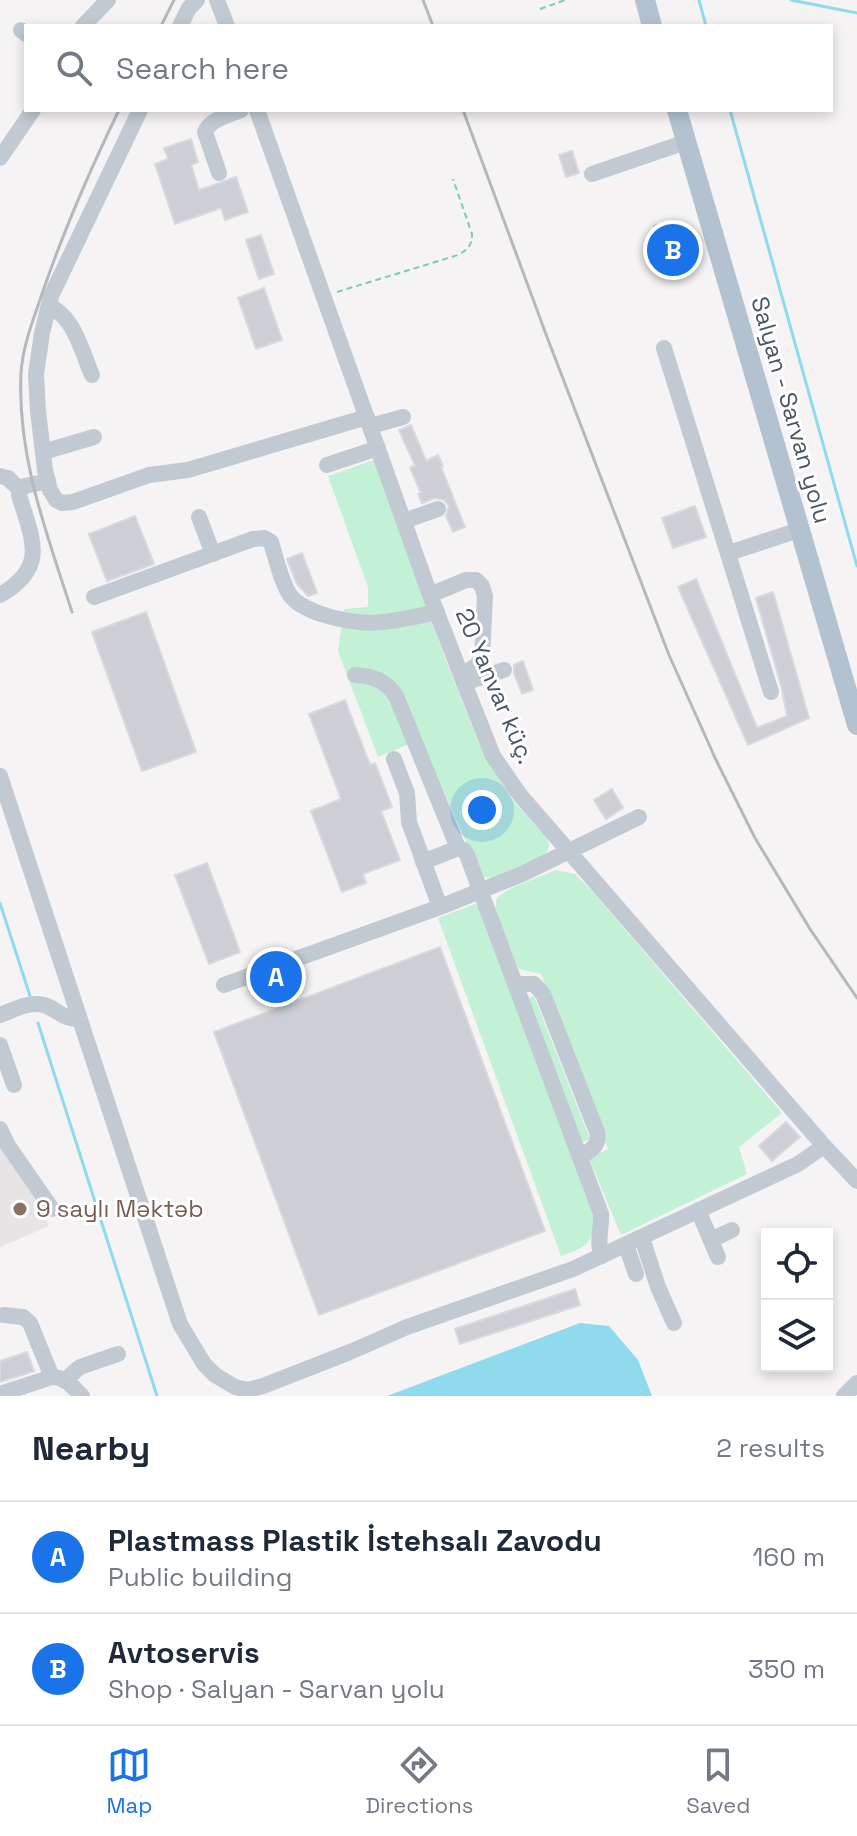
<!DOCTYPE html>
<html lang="en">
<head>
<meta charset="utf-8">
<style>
	:root { --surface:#fff; --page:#f6f6f7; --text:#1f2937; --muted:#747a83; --line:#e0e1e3; --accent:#1a73e8 }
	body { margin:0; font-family:"Space Grotesk",sans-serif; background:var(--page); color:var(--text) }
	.controls { position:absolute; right:24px; bottom:24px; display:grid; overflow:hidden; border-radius:0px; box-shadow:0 4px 12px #0003 }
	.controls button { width:72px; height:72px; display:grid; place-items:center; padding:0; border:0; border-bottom:2px solid var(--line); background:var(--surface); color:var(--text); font:40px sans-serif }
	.you { position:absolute; left:482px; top:810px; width:28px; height:28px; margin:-20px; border:6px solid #fff; border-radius:50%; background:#1a73e8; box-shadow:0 0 0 12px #1a73e833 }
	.badge { display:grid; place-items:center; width:52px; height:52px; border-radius:50%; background:var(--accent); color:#fff; font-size:26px; font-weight:700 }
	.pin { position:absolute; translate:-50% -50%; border:4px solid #fff; box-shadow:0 2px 8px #0006 }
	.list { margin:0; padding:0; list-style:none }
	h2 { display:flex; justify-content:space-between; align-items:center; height:104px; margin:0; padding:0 32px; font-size:34px }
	h2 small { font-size:26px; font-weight:400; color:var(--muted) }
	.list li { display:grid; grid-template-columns:52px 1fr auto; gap:24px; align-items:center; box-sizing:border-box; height:112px; padding:0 32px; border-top:2px solid var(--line) }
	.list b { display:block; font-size:30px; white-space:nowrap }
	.list p { margin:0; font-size:26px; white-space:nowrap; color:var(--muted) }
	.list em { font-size:26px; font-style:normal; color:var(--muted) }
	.icon { flex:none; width:44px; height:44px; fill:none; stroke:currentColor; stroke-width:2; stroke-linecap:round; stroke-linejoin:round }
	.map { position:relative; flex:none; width:857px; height:1396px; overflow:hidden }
	.search { position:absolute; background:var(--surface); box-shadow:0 4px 12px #0003; left:24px; right:24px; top:24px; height:88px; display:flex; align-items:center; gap:20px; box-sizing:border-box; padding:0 28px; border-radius:0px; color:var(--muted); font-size:30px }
	.sheet { height:328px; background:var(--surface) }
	nav { display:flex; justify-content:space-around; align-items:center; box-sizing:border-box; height:112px; border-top:2px solid var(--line); background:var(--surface); font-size:22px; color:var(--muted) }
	nav a { display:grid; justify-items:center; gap:4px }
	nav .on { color:var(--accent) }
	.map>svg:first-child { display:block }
	.education { fill:#e6e4e5 }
	.green { fill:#c3f1d5 }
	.water { fill:#90daee }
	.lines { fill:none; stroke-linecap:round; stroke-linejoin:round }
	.stream { stroke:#90daee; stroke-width:3 }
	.building { fill:#cdcfd5; stroke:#d7d9de; stroke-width:2 }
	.path { stroke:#7ad0a6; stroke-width:2; stroke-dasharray:6 4; stroke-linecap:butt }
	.minor { stroke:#c1cad2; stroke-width:16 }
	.major { stroke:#b3c2d1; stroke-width:20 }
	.rail { stroke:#b5b8bd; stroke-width:3 }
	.education-dot { fill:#8d6e63; stroke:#fff; stroke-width:3 }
	.labels { text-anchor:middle; stroke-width:6; stroke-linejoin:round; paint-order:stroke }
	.street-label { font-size:24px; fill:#4a5661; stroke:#fff }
	.education-label { font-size:24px; fill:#785e54; stroke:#fff; text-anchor:start }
</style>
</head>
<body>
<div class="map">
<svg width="857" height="1396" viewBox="0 0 857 1396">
	<rect width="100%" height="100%" fill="#f5f3f3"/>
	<polygon class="education" points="0,1143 32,1191 49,1226 0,1247"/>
	<g class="green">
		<path d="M374,460l71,198 34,85 30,53 38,42c4,9 1,13 -6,19l-49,21 -9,-1 -6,-10 -56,-128 -43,18 -40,-106 6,-42 24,-2v-20l-40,-111z"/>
		<path d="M556,870l19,4 17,17 190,222 -43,34 8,27 -126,61 -32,-77 19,-9 -67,-175 -22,-5c-6,-14 -31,-59 -21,-72 7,-9 45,-21 58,-27z"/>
		<path d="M478,903l118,317c-4,25 -12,28 -35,36l-123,-338z"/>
		<polygon points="534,996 590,1139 581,1143 524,1000"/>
	</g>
	<polygon class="water" points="580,1323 609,1326 638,1360 652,1396 387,1396"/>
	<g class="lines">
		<g class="stream">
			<polyline points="699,0 706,26"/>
			<polyline points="791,0 857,13"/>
			<polyline points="730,110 857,566"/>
			<polyline points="0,903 30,996"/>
			<polyline points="38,1023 157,1396"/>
		</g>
	</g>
	<g class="building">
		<polygon points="191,139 198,162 191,165 199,190 236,177 248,212 225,220 221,208 175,224 155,164 168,159 164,148"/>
		<polygon points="572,151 579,173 566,177 559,155"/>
		<polygon points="672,221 686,272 668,277 654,226"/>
		<polygon points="261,235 274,274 259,279 246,240"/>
		<polygon points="264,288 282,340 256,349 238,298"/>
		<polygon points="411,425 426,461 438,455 443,466 441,467 465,527 453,532 446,516 449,506 444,500 435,498 422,503 418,494 421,493 410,468 415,465 399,430"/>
		<polygon points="695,506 706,537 673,548 662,518"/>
		<polygon points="135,516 154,564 107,581 89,534"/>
		<polygon points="302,553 317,593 308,596 297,584 287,559"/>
		<polygon points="696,579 757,728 787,716 782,689 756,598 773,592 809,718 748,745 678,587"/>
		<polygon points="146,612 196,752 142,771 92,632"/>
		<polygon points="523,661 533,690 522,694 514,673 514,665"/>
		<polygon points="345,700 370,765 375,763 392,807 381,811 400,860 363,874 366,883 342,892 311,811 341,799 309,714"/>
		<polygon points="612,789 623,808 606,819 594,800"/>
		<polygon points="207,863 240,952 209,964 175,875"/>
		<polygon points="440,947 545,1231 319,1315 214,1032"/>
		<polygon points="786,1122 800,1137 772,1161 759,1146"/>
		<polygon points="575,1289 580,1305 460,1344 455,1329"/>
		<polygon points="27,1352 34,1371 0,1382 0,1361"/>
	</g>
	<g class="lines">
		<g class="path">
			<polyline points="540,9 565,0"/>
			<path d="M337,292l121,-37c10,-6 14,-9 14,-21l-19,-55"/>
		</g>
		<g class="minor">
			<polyline points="217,0 227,26"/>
			<polyline points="83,26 108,0"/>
			<polyline points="180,26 189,8 197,0"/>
			<polyline points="21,30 26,34"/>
			<polyline points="140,110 51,296 42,333 36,374 38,411 45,470 50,490 56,500 62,503 73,502 149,475 188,470 367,417"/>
			<polyline points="257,110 430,595 461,675 493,756 520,795 824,1146 857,1181"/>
			<polyline points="0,158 33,110"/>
			<path d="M219,173l-14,-41c5,-13 24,-17 36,-22"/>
			<polyline points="592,174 686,142"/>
			<path d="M49,306c25,10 33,46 43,69"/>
			<polyline points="664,348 771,692"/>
			<polyline points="371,426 403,417"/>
			<polyline points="43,452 94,437"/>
			<polyline points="327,465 378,448"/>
			<polyline points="0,476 8,478 20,490"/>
			<polyline points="199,517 213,554"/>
			<polyline points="404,521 438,509"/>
			<polyline points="729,553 799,530"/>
			<path d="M0,595c49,-28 32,-56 19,-100l1,-5 5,-4 23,-5"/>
			<polyline points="430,595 466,580 476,580 482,586 485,596 482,659 476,666 461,675"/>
			<path d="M94,597l159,-58 11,-1 7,4c5,16 10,40 19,53 7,10 20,15 31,19 46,15 70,8 116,-2"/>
			<path d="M355,675c19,1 31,6 41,21l62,152"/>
			<polyline points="464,683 504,670"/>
			<polyline points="394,759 407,793 409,822 440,907 522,874 639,817"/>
			<polyline points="0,776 180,1324 204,1364 215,1375 235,1387 248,1390 263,1386 350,1352 407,1327 573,1269 798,1164 824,1146"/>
			<path d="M423,862l35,-14 6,2 3,5 134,359c1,14 -5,29 1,42"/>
			<path d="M516,984h18l9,10 54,138c3,14 -6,18 -17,25"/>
			<polyline points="224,985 440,907"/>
			<path d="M0,1015c13,-5 30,-14 44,-10 13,4 20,15 35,14"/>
			<polyline points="0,1045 14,1085"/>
			<polyline points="0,1129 7,1144 52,1209"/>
			<polyline points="698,1210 718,1257"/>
			<polyline points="642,1238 658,1287 674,1323"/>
			<polyline points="711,1240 732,1230"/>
			<polyline points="626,1245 636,1274"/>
			<polyline points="4,1315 23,1317 30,1323 52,1377"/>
			<polyline points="65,1380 80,1367 118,1354"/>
			<path d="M0,1394l52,-17c13,0 21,10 30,19"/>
			<polyline points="844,1396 857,1383"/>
		</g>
		<g class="major">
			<polyline points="645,0 652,26"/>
			<polyline points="677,110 857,725"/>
		</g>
		<g class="rail">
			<polyline points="423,0 433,26"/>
			<polyline points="161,26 174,0"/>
			<polyline points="463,110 547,337 669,655 716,760 755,838 810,929 857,998"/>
			<path d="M72,612c-25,-78 -55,-155 -51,-239 2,-29 13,-55 22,-82 22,-64 47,-121 76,-181"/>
		</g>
	</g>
	<circle class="education-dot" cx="20" cy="1209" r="8"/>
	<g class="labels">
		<g class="street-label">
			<text transform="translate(791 410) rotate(74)" y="8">Salyan - Sarvan yolu</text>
			<text transform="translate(495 686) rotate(67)" y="8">20 Yanvar küç.</text>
		</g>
		<g class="education-label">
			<text x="36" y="1217">9 saylı Məktəb</text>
		</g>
	</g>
</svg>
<div class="controls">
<button><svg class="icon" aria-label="locate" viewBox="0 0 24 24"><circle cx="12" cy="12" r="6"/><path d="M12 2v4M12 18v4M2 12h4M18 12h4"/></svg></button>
<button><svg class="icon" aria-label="layers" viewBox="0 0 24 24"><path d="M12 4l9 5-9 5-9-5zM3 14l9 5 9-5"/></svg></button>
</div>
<div class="you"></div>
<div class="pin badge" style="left:276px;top:977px">A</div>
<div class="pin badge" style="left:673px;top:250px">B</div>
<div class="search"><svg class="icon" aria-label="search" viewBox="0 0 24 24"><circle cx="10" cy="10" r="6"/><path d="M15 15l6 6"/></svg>Search here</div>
</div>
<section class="sheet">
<h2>Nearby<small>2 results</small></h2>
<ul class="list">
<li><span class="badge">A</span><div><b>Plastmass Plastik İstehsalı Zavodu</b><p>Public building</p></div><em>160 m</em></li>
<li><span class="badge">B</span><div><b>Avtoservis</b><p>Shop · Salyan - Sarvan yolu</p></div><em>350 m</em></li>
</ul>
</section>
<nav>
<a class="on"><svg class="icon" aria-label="map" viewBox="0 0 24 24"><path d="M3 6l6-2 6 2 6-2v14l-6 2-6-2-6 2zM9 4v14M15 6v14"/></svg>Map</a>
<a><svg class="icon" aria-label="directions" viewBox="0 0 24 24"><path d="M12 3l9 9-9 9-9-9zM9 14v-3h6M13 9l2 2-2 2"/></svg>Directions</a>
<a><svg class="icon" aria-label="saved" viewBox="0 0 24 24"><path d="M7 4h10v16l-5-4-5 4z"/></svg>Saved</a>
</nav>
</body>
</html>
